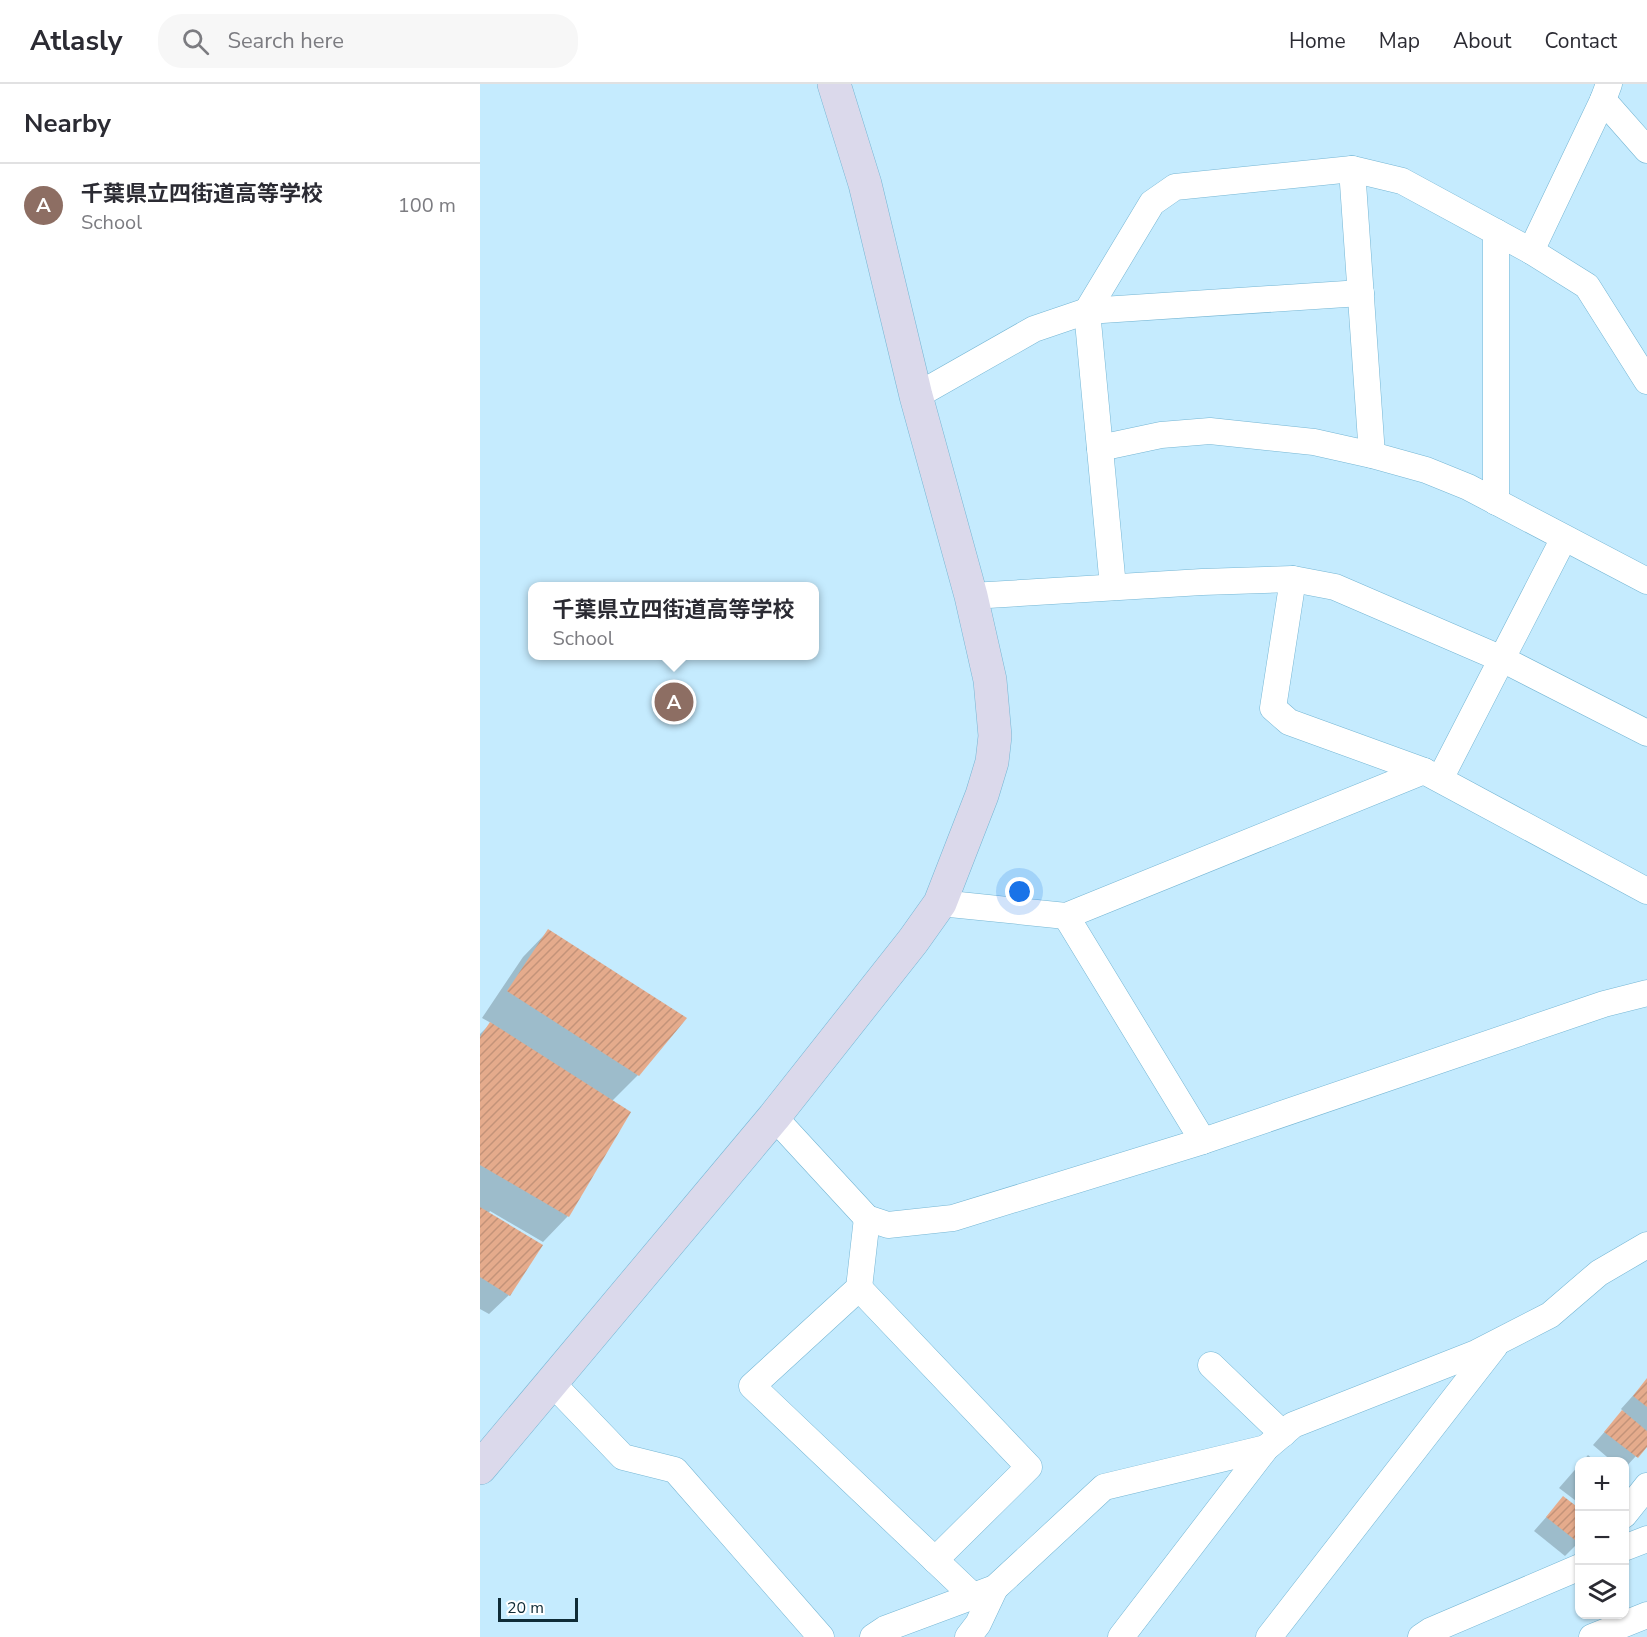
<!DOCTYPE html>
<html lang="en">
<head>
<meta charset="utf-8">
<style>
	:root { --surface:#fff; --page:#f7f7f7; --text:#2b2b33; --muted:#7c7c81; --line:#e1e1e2; --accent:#1a73e8 }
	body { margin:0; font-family:"Nunito Sans","Noto Sans JP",sans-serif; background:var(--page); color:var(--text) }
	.controls { position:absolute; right:18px; bottom:18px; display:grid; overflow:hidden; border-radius:12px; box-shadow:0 2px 4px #0004 }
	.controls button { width:54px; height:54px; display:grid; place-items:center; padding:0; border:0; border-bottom:2px solid var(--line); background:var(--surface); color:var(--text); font:30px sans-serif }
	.scale { position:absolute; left:18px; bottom:15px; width:80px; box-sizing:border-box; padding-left:6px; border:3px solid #0f2b36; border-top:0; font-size:16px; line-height:21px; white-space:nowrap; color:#0f2b36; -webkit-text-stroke:4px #fff; paint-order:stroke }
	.you { position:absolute; left:540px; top:808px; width:21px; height:21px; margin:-15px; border:4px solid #fff; border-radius:50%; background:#1a73e8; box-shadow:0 0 0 9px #1a73e833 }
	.badge { display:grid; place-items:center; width:39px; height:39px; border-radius:50%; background:var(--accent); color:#fff; font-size:20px; font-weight:700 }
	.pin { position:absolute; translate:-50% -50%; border:3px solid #fff; box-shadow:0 2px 6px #0006 }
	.popup { position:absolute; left:48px; top:498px; width:291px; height:78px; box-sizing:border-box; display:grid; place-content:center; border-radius:12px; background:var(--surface); filter:drop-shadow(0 2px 4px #0005); font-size:20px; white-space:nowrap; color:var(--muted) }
	.popup b { font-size:22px; color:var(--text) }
	.popup::after { content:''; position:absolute; left:50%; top:100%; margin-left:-12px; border:12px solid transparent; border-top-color:var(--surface) }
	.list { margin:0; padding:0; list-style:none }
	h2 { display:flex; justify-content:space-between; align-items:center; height:78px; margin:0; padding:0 24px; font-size:26px }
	h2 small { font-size:20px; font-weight:400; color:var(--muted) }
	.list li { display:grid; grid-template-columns:39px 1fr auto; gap:18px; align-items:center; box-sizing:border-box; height:84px; padding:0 24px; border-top:2px solid var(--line) }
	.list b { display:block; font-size:22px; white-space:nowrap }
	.list p { margin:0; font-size:20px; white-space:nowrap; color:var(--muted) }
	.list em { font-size:20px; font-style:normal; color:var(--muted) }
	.icon { flex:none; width:33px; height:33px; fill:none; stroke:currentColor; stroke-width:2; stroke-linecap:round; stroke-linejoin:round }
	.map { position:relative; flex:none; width:1167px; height:1553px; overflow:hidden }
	header { display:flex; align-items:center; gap:36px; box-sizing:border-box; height:84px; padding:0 30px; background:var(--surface); border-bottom:2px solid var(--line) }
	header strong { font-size:28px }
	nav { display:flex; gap:33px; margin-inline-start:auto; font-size:21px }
	.search { width:420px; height:54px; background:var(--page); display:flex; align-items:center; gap:15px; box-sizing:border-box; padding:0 21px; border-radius:24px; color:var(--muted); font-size:22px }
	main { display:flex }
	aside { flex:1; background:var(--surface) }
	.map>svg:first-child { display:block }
	.shadow { fill:#0003 }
	.building { fill:url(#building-hatch) }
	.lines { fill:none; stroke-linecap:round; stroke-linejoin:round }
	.street-casing { stroke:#75b6d4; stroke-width:27 }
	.secondary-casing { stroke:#75b6d4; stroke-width:34 }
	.street { stroke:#fff; stroke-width:26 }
	.secondary { stroke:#dbd9eb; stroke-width:33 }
</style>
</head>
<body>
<header>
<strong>Atlasly</strong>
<div class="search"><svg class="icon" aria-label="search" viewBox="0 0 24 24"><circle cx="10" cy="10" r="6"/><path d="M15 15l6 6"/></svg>Search here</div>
<nav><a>Home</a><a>Map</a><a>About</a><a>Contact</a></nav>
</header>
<main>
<aside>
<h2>Nearby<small></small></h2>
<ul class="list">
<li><span class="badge" style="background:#8d6e63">A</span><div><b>千葉県立四街道高等学校</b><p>School</p></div><em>100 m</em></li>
</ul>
</aside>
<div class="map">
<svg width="1167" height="1553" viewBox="0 0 1167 1553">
	<defs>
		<pattern id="building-hatch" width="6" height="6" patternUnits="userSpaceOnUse" patternTransform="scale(1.5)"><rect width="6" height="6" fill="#e5ab8c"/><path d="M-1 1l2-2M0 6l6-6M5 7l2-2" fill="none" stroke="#c39379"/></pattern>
	</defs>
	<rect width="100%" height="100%" fill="#c5ebfe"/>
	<g class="shadow">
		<polygon points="68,847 204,934 158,991 131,1018 88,1132 63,1158 10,1127 8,1130 29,1211 9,1230 0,1225 0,950 11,939 2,934 43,873"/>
		<polygon points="1167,1296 1167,1360 1144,1385 1144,1378 1133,1378 1113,1361 1143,1327 1141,1325"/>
		<polygon points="1108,1371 1116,1378 1102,1378"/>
		<polygon points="1100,1380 1100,1420 1079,1404"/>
		<polygon points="1083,1414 1100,1457 1085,1472 1054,1447"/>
	</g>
	<g class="building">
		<polygon points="68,845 207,934 159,992 27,907"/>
		<polygon points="10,938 151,1028 89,1133 0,1081 0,953"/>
		<polygon points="0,1123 63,1161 30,1212 0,1193"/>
		<polygon points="1167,1294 1167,1323 1153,1312"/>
		<polygon points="1142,1326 1167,1347 1167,1363 1158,1374 1124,1348"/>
		<polygon points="1083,1412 1100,1425 1100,1460 1066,1433"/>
	</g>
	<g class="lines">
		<g class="street-casing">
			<g id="street">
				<polyline points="1123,16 1167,66"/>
				<polyline points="872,85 892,371"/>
				<polyline points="1016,148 1016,418"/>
				<polyline points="1051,167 1123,16 1129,0"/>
				<polyline points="436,312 554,245 607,227 881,209"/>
				<polyline points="620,364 681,351 730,347 834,358 892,371 946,386 988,403 1167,497"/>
				<polyline points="813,495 793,624 809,638 944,687 1167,807"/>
				<polyline points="633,503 607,227 672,119 695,103 872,85 922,97 1051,167 1107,202 1167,297"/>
				<polyline points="491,512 722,498 813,495 855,503 1022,575 1167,649"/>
				<polyline points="960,695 1084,454"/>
				<polyline points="460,819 586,832 944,687"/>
				<polyline points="586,832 723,1057"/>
				<polyline points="294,1033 387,1134 408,1141 473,1134 723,1057 1124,920 1167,909"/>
				<polyline points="387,1134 379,1204 272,1302 494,1513"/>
				<polyline points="379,1204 549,1383 455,1476"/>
				<polyline points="731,1281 803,1350"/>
				<polyline points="72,1299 143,1373 195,1386 341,1553"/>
				<polyline points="1144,1431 1167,1402"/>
				<polyline points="1144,1464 1167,1455"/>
				<polyline points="393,1553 405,1545 515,1504 624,1403 786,1364"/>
				<polyline points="488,1553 498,1540 515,1504"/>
				<polyline points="641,1553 786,1364 813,1341 996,1269 1070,1231 1119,1189 1167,1161"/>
				<polyline points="789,1553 1015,1262"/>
				<polyline points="941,1553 950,1547 1100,1483"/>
				<polyline points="1112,1553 1167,1531"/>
			</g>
		</g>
		<g class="secondary-casing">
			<polyline id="secondary" points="0,1384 294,1033 433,857 460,819 502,711 512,678 515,652 510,596 491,512 436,312 385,100 354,0"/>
		</g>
		<use href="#street" class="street"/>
		<use href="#secondary" class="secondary"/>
	</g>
</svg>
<div class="controls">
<button>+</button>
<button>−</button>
<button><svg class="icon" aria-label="layers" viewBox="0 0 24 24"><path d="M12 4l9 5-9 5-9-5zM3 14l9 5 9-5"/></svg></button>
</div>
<div class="scale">20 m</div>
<div class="you"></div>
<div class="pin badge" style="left:194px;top:618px;background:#8d6e63">A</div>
<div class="popup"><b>千葉県立四街道高等学校</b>School</div>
</div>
</main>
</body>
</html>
